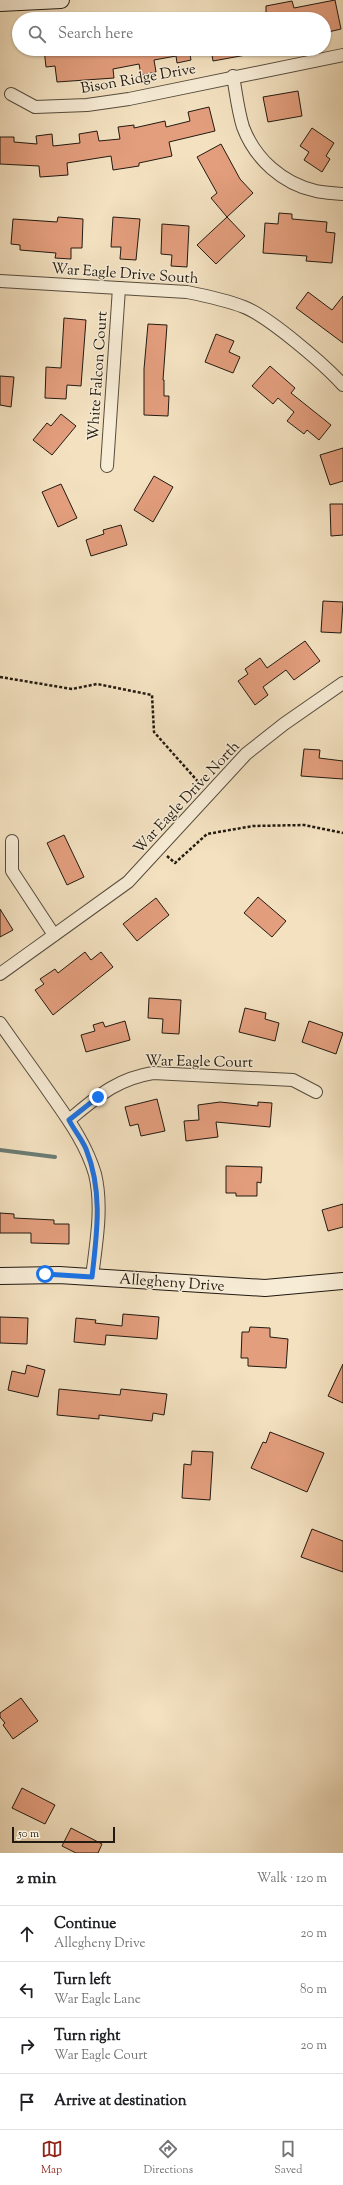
<!DOCTYPE html>
<html lang="en">
<head>
<meta charset="utf-8">
<style>
	:root { --surface:#fff; --page:#f6f6f6; --text:#202124; --muted:#757577; --line:#e0e0e0; --accent:#8f2418 }
	body { margin:0; font-family:"Sorts Mill Goudy",serif; background:var(--page); color:var(--text) }
	.scale { position:absolute; left:12px; bottom:10px; width:103px; box-sizing:border-box; padding-left:4px; border:2px solid #221a11; border-top:0; font-size:11px; line-height:14px; white-space:nowrap; color:#221a11; -webkit-text-stroke:3px #f7ecd6; paint-order:stroke }
	.stop { position:absolute; width:12px; height:12px; margin:-9px; border:3px solid #1a73e8; border-radius:50%; background:#fff }
	.stop.end { background:#1a73e8; border-color:#fff; box-shadow:0 1px 4px #0008 }
	.list { margin:0; padding:0; list-style:none }
	h2 { display:flex; justify-content:space-between; align-items:center; height:52px; margin:0; padding:0 16px; font-size:17px }
	h2 small { font-size:13px; font-weight:400; color:var(--muted) }
	.list li { display:grid; grid-template-columns:26px 1fr auto; gap:12px; align-items:center; box-sizing:border-box; height:56px; padding:0 16px; border-top:1px solid var(--line) }
	.list b { display:block; font-size:15px; white-space:nowrap }
	.list p { margin:0; font-size:13px; white-space:nowrap; color:var(--muted) }
	.list em { font-size:13px; font-style:normal; color:var(--muted) }
	.icon { flex:none; width:22px; height:22px; fill:none; stroke:currentColor; stroke-width:2; stroke-linecap:round; stroke-linejoin:round }
	.map { position:relative; flex:none; width:343px; height:1853px; overflow:hidden }
	.search { position:absolute; background:var(--surface); box-shadow:0 1px 3px #0004; left:12px; right:12px; top:12px; height:44px; display:flex; align-items:center; gap:10px; box-sizing:border-box; padding:0 14px; border-radius:22px; color:var(--muted); font-size:15px }
	.sheet { height:276px; background:var(--surface) }
	nav { display:flex; justify-content:space-around; align-items:center; box-sizing:border-box; height:56px; border-top:1px solid var(--line); background:var(--surface); font-size:11px; color:var(--muted) }
	nav a { display:grid; justify-items:center; gap:2px }
	nav .on { color:var(--accent) }
	.map>svg:first-child { display:block }
	.lines { fill:none; stroke-linecap:round; stroke-linejoin:round }
	.stream { stroke:#6b7c73; stroke-width:4 }
	.building { fill:#e39e7d; stroke:#221a11 }
	.street-casing { stroke:#564c3d; stroke-width:14 }
	.secondary-casing { stroke:#221a11; stroke-width:18 }
	.path { stroke:#221a11; stroke-width:2.5; stroke-dasharray:3 2; stroke-linecap:butt }
	.street { stroke:#f7ecd6; stroke-width:12 }
	.secondary { stroke:#f7ecd6; stroke-width:16 }
	.route { stroke:#1a73e8; stroke-width:5 }
	.labels { text-anchor:middle; stroke-width:3; stroke-linejoin:round; paint-order:stroke }
	.street-label { font-size:15px; fill:#221a11; stroke:#f7ecd6 }
</style>
</head>
<body>
<div class="map">
<svg width="343" height="1853" viewBox="0 0 343 1853">
	<rect width="100%" height="100%" fill="#f3e1c0"/>
	<filter id="stains"><feTurbulence type="fractalNoise" baseFrequency=".005" numOctaves="4"/><feColorMatrix values="0 0 0 0 .2 0 0 0 0 .09 0 0 0 0 .02 0 0 0 .5 -.17"/></filter>
	<radialGradient id="worn" r=".72"><stop offset=".6" stop-color="#630" stop-opacity="0"/><stop offset="1" stop-color="#630" stop-opacity=".3"/></radialGradient>
	<g class="lines">
		<polyline class="stream" points="0,1150 55,1157"/>
	</g>
	<g class="building">
		<polygon points="335,0 341,29 324,33 324,19 266,19 266,6 292,1 294,8"/>
		<polygon points="44,49 189,49 191,60 177,63 176,56 154,60 156,72 141,75 139,64 113,69 114,78 57,82 55,66 46,67"/>
		<polygon points="211,49 245,49 246,55 213,61"/>
		<polygon points="298,91 302,116 268,122 263,97"/>
		<polygon points="209,107 215,131 169,142 172,156 139,163 139,166 113,170 111,156 67,163 68,175 40,177 39,166 0,164 0,137 14,137 14,142 37,144 36,136 52,134 53,146 80,143 79,134 97,131 99,141 120,139 118,127 134,125 134,128 165,121 166,127 190,121 188,112"/>
		<polygon points="312,128 334,143 326,156 330,159 322,172 304,160 309,152 300,146"/>
		<polygon points="221,144 240,179 253,193 227,217 211,198 217,193 197,157"/>
		<polygon points="279,213 292,214 292,219 327,222 326,232 335,233 332,263 306,261 307,256 263,253 265,223 278,224"/>
		<polygon points="58,217 83,219 82,248 71,248 71,259 55,258 56,253 20,250 20,245 11,244 13,219 57,222"/>
		<polygon points="113,217 140,219 136,260 120,259 121,247 111,247"/>
		<polygon points="227,217 245,236 216,264 197,245"/>
		<polygon points="162,224 189,226 187,267 171,266 172,255 161,254"/>
		<polygon points="308,292 332,310 343,296 343,343 296,308"/>
		<polygon points="64,318 86,320 81,386 67,385 66,399 45,398 46,367 61,368"/>
		<polygon points="148,324 167,325 163,380 164,380 164,396 169,396 168,416 144,415 144,369"/>
		<polygon points="216,334 234,341 229,352 240,357 233,373 205,362"/>
		<polygon points="270,366 295,388 291,393 331,425 319,440 307,430 304,434 287,421 294,412 278,398 273,404 252,386"/>
		<polygon points="0,376 14,377 11,407 0,405"/>
		<polygon points="61,414 76,426 52,455 33,440 47,423 51,426"/>
		<polygon points="343,448 343,481 330,485 320,455"/>
		<polygon points="154,476 173,487 153,522 134,510"/>
		<polygon points="61,484 77,518 58,527 42,492"/>
		<polygon points="330,504 343,504 343,535 331,536"/>
		<polygon points="121,525 127,545 91,556 86,540 104,534 103,530"/>
		<polygon points="323,601 343,602 341,633 321,632"/>
		<polygon points="305,641 320,661 294,680 286,670 263,687 268,695 255,705 238,681 248,674 245,669 260,658 267,668"/>
		<polygon points="304,749 320,750 319,758 343,761 343,779 301,776"/>
		<polygon points="64,835 84,877 67,885 47,843"/>
		<polygon points="258,897 286,921 272,937 244,913"/>
		<polygon points="156,898 169,915 137,941 123,924"/>
		<polygon points="0,909 13,930 0,937"/>
		<polygon points="85,952 91,960 101,952 113,967 53,1015 35,990 44,984 40,979 55,969 58,973"/>
		<polygon points="149,998 181,1000 179,1034 162,1033 163,1019 148,1018"/>
		<polygon points="245,1008 266,1013 265,1019 279,1023 275,1041 239,1032"/>
		<polygon points="125,1021 130,1040 86,1052 81,1035 95,1031 93,1025 103,1022 105,1027"/>
		<polygon points="309,1021 343,1033 336,1054 302,1042"/>
		<polygon points="157,1099 165,1131 141,1136 138,1124 130,1126 125,1107"/>
		<polygon points="220,1102 258,1106 258,1102 272,1103 270,1127 216,1122 218,1137 186,1141 184,1121 199,1120 198,1105"/>
		<polygon points="226,1166 262,1167 261,1183 257,1182 257,1196 236,1196 236,1193 226,1193"/>
		<polygon points="343,1204 343,1227 328,1231 322,1210"/>
		<polygon points="0,1213 14,1214 14,1218 54,1220 54,1224 69,1224 69,1244 31,1243 31,1233 0,1233"/>
		<polygon points="123,1314 159,1317 157,1339 106,1335 105,1345 74,1342 76,1318 96,1320 95,1323 122,1326"/>
		<polygon points="0,1317 28,1318 27,1344 0,1343"/>
		<polygon points="250,1327 270,1328 270,1337 288,1339 286,1368 248,1366 248,1358 241,1358 242,1332 249,1332"/>
		<polygon points="343,1364 343,1403 328,1396"/>
		<polygon points="27,1365 45,1370 38,1397 8,1390 12,1371 25,1374"/>
		<polygon points="59,1389 120,1395 121,1389 167,1394 164,1415 153,1413 152,1421 99,1415 99,1419 57,1415"/>
		<polygon points="270,1432 324,1453 307,1492 251,1468 263,1442 266,1443"/>
		<polygon points="192,1451 213,1452 210,1500 182,1498 184,1464 191,1465"/>
		<polygon points="312,1529 343,1541 343,1572 301,1557"/>
		<polygon points="21,1698 38,1721 13,1739 3,1725 5,1723 0,1717 0,1713"/>
		<polygon points="22,1788 55,1805 45,1824 12,1808"/>
		<polygon points="71,1828 102,1844 98,1853 76,1853 62,1846"/>
	</g>
	<g class="lines">
		<g class="street-casing">
			<g id="street">
				<path d="M233,76c3,17 5,35 10,51 12,32 40,57 73,64 8,2 18,2 27,3"/>
				<polyline points="11,94 35,107 87,105 129,99 343,55"/>
				<path d="M0,281l187,11c20,4 39,8 57,15 25,10 80,57 99,78"/>
				<polyline points="107,466 119,288"/>
				<polyline points="12,841 12,871 54,935"/>
				<polyline points="0,974 128,882 246,754 284,724 343,683"/>
				<path d="M0,1023c16,23 33,46 49,69 18,26 37,51 46,82 8,33 1,70 -3,103"/>
				<path d="M69,1120c28,-23 47,-41 84,-47l140,7 23,12"/>
			</g>
		</g>
		<g class="secondary-casing">
			<g id="secondary">
				<polyline points="0,3 61,0"/>
				<polyline points="0,1276 59,1275 265,1288 343,1281"/>
			</g>
		</g>
		<g class="path">
			<polyline points="0,677 72,689 97,684 152,695 154,732 201,785"/>
			<polyline points="167,856 175,863 207,834 253,826 304,825 343,833"/>
		</g>
		<use href="#street" class="street"/>
		<use href="#secondary" class="secondary"/>
	</g>
	<g class="lines">
		<path class="route" d="M45,1274l47,3c5,-44 11,-86 -6,-128 -4,-10 -12,-19 -17,-29l29,-23"/>
	</g>
	<g class="labels">
		<g class="street-label">
			<text transform="translate(138 78) rotate(-10)" y="5">Bison Ridge Drive</text>
			<text transform="translate(125 273) rotate(4)" y="5">War Eagle Drive South</text>
			<text transform="translate(97 376) rotate(-86)" y="5">White Falcon Court</text>
			<text transform="translate(186 797) rotate(-47)" y="5">War Eagle Drive North</text>
			<text transform="translate(199 1061) rotate(1)" y="5">War Eagle Court</text>
			<text transform="translate(172 1282) rotate(4)" y="5">Allegheny Drive</text>
		</g>
	</g>
	<rect width="100%" height="100%" filter="url(#stains)"/>
	<rect width="100%" height="100%" fill="url(#worn)"/>
</svg>
<div class="scale">50 m</div>
<div class="stop" style="left:45px;top:1274px"></div>
<div class="stop end" style="left:98px;top:1097px"></div>
<div class="search"><svg class="icon" aria-label="search" viewBox="0 0 24 24"><circle cx="10" cy="10" r="6"/><path d="M15 15l6 6"/></svg>Search here</div>
</div>
<section class="sheet">
<h2>2 min<small>Walk · 120 m</small></h2>
<ul class="list">
<li><svg class="icon" aria-label="ahead" viewBox="0 0 24 24"><path d="M12 20V5M6 11l6-6 6 6"/></svg><div><b>Continue</b><p>Allegheny Drive</p></div><em>20 m</em></li>
<li><svg class="icon" aria-label="left" viewBox="0 0 24 24"><path d="M17 20v-9H6M10 6l-5 5 5 5"/></svg><div><b>Turn left</b><p>War Eagle Lane</p></div><em>80 m</em></li>
<li><svg class="icon" aria-label="right" viewBox="0 0 24 24"><path d="M7 20v-9h11M14 6l5 5-5 5"/></svg><div><b>Turn right</b><p>War Eagle Court</p></div><em>20 m</em></li>
<li><svg class="icon" aria-label="arrive" viewBox="0 0 24 24"><path d="M6 21V4h12l-3 4 3 4H6"/></svg><div><b>Arrive at destination</b></div></li>
</ul>
</section>
<nav>
<a class="on"><svg class="icon" aria-label="map" viewBox="0 0 24 24"><path d="M3 6l6-2 6 2 6-2v14l-6 2-6-2-6 2zM9 4v14M15 6v14"/></svg>Map</a>
<a><svg class="icon" aria-label="directions" viewBox="0 0 24 24"><path d="M12 3l9 9-9 9-9-9zM9 14v-3h6M13 9l2 2-2 2"/></svg>Directions</a>
<a><svg class="icon" aria-label="saved" viewBox="0 0 24 24"><path d="M7 4h10v16l-5-4-5 4z"/></svg>Saved</a>
</nav>
</body>
</html>
